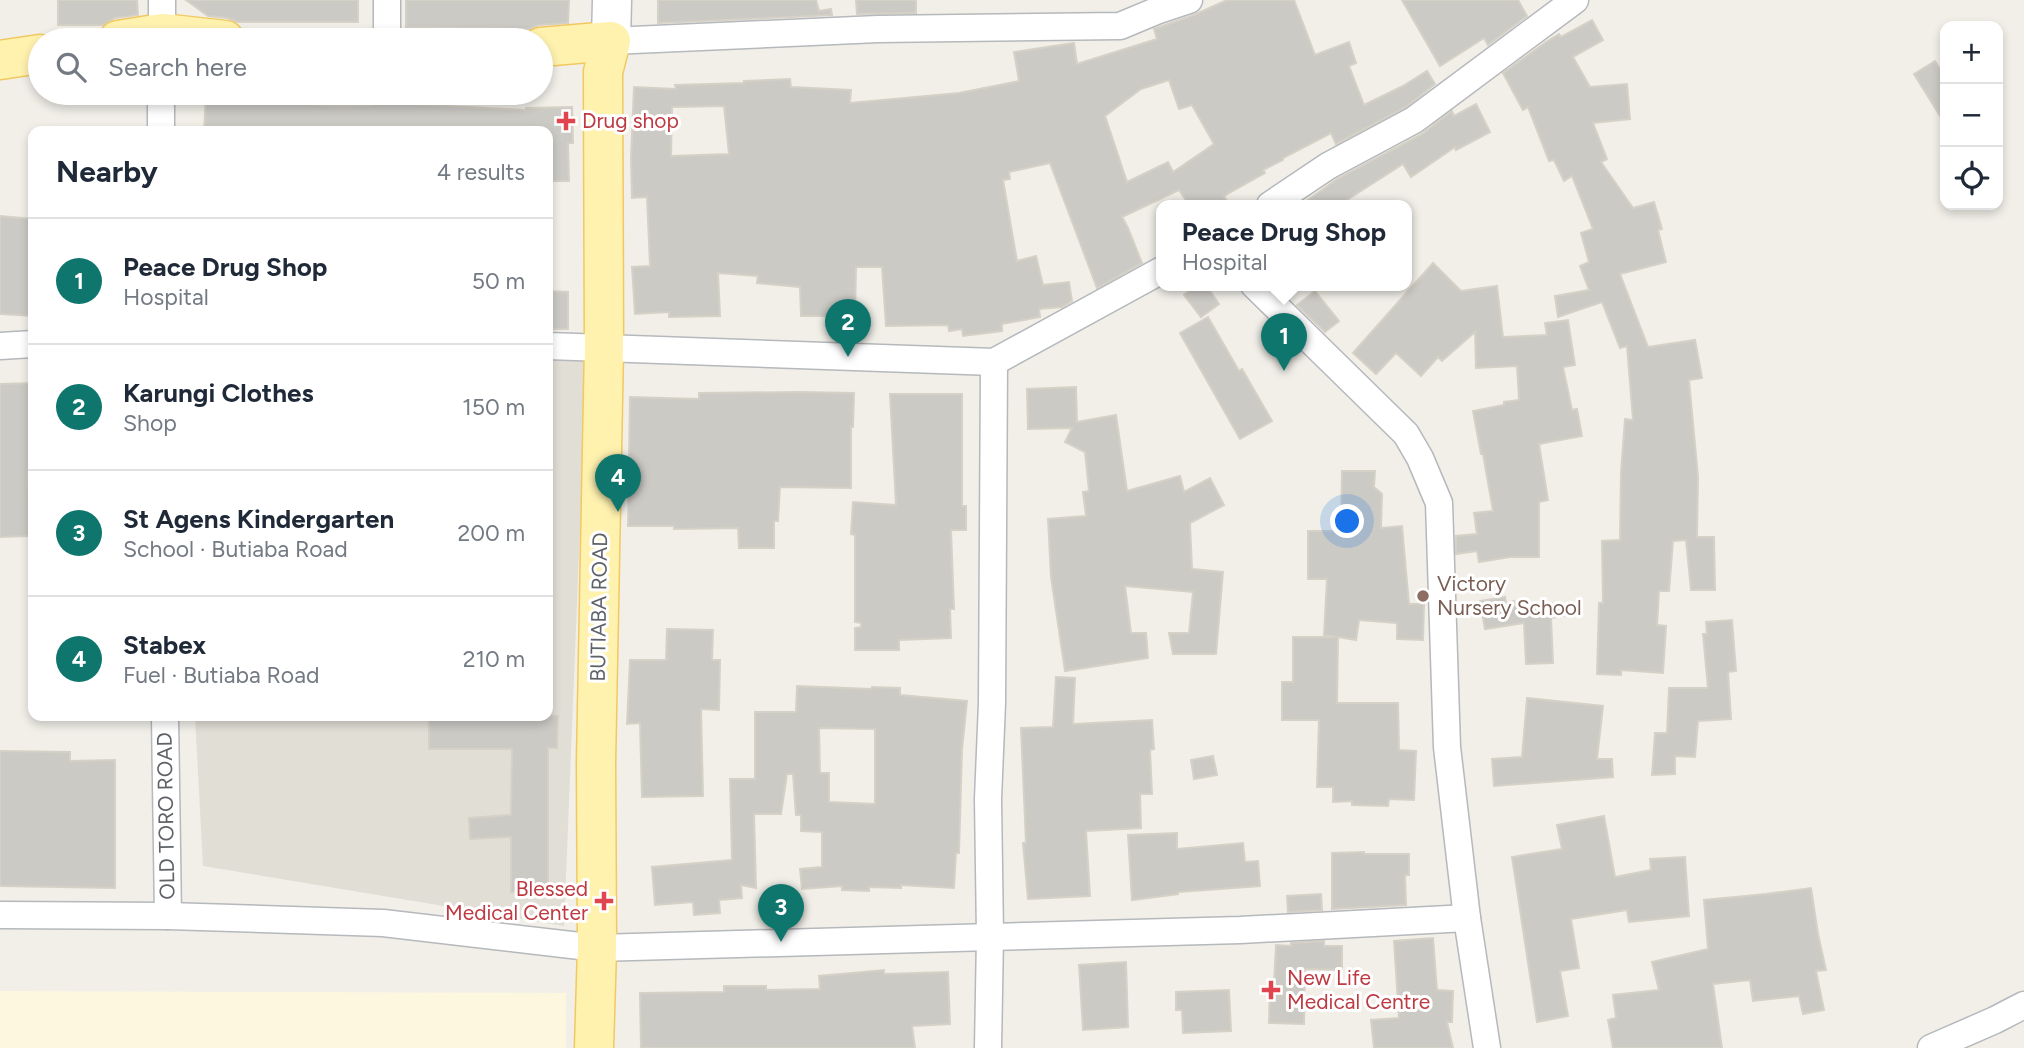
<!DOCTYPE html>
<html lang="en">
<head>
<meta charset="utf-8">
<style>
	:root { --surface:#fff; --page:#f6f6f7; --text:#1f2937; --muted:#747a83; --line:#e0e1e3; --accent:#0f766e }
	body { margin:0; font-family:Figtree,sans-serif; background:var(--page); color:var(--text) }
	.controls { position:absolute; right:21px; top:21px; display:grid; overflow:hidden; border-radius:14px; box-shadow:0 4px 10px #0003 }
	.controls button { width:63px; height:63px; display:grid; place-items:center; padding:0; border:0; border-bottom:2px solid var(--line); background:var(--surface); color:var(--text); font:35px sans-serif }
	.you { position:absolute; left:1348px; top:522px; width:24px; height:24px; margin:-18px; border:5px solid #fff; border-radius:50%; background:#1a73e8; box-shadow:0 0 0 10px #1a73e833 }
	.badge { display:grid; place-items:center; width:46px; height:46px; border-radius:50%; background:var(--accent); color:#fff; font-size:23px; font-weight:700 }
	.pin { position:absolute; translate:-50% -58px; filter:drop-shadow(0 2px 4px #0008) }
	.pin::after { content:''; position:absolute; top:37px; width:24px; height:21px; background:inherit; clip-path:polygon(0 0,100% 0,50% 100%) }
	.popup { position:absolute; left:1156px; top:200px; width:256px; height:91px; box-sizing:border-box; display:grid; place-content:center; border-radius:14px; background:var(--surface); filter:drop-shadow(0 2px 5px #0005); font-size:23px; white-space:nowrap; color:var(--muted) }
	.popup b { font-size:26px; color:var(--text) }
	.popup::after { content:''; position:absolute; left:50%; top:100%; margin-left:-14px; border:14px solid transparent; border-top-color:var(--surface) }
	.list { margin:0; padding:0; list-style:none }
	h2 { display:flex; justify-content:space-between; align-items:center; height:91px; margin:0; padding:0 28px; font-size:30px }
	h2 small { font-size:23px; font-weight:400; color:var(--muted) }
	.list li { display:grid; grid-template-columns:46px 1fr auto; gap:21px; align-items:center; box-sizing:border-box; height:126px; padding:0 28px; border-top:2px solid var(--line) }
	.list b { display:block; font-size:26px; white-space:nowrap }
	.list p { margin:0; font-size:23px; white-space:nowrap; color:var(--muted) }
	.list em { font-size:23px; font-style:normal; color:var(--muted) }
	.icon { flex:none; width:38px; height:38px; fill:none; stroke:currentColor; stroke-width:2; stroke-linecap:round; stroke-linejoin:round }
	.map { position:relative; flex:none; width:2024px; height:1048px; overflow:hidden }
	.search { position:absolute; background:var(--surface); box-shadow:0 4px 10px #0003; left:28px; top:28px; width:525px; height:77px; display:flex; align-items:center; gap:18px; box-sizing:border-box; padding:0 24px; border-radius:38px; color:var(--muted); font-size:26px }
	.panel { position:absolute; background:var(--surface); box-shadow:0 4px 10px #0003; left:28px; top:126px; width:525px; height:595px; border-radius:14px }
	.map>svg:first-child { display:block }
	.commercial { fill:#fef7e0 }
	.education { fill:#e1ded6 }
	.building { fill:#cccac5; stroke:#d6d1c6; stroke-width:2; fill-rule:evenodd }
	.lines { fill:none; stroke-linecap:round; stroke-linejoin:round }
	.minor-casing { stroke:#b5b8bc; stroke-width:29 }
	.secondary-casing { stroke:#b6babf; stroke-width:41 }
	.primary-casing { stroke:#f2c960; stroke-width:41 }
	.minor { stroke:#fff; stroke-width:26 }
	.secondary { stroke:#fff; stroke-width:38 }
	.primary { stroke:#fff2af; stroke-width:38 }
	.health-dot { fill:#e0444e; stroke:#fff; stroke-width:2.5 }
	.education-dot { fill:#8d6e63; stroke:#fff; stroke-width:2.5 }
	.labels { text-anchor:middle; stroke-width:6; stroke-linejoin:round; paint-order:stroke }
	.health-label { font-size:21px; fill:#be3a42; stroke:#fff; text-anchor:start }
	.education-label { font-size:21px; fill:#785e54; stroke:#fff; text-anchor:start }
	.street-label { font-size:21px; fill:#5f6368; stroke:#fff }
</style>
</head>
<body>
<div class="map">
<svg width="2024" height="1048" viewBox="0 0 2024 1048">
	<rect width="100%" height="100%" fill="#f1efe8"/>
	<polygon class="commercial" points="0,991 566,993 566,1048 0,1048"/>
	<polygon class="education" points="548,353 587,355 564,926 203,866 195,716 548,716"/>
	<g class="building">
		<polygon points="58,0 137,0 138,15 115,18 103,25 58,25"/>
		<polygon points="186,0 358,0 358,22 237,22 227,18 208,16"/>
		<polygon points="406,0 569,0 568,23 539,25 530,29 406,27"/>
		<polygon points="658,0 816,0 819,11 831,9 832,15 658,23"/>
		<polygon points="856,0 916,0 916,13 857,14"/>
		<path d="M1227,0h67l21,55 34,-13 7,21 -7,3 15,39 39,-19 24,-15 8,13 -29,23 -70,37 -5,-11 -48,25v2l-20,10 2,3 -41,23 5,9h-40l-10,-15 -57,27 6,11 14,35 -45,25 -47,-125 -41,9 1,7 -7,1 14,81 19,-5 7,29 26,-3 3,19 -10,6 -23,2 1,8 -38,7v7l-39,5 -1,-7 -13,2 -1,-6 -62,1 -4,-59h-26l-1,49h-54l-1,-29 -43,-4 1,-7 -40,-3 2,43 -51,1v-5l-34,2 -3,-47 18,-1 -3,-69 -15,1 -1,-40 3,-71 42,2 -1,-4 69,-2v-2l46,-2 1,8 60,3 -1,13 109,-10 60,-12 -5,-29 60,-9 3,21 80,-25 -3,-10 40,-14zM1169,80l10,29 13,-4 22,39 -41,28 -5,-10 -41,20 -22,-66 36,-27zM724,106l5,48 -58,2 1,-49z"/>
		<polygon points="1402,0 1518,0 1527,16 1488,45 1484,38 1440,66"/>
		<polygon points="1592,20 1603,40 1573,57 1590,87 1627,84 1630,119 1593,123 1607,159 1601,162 1633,208 1654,202 1662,229 1658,230 1666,262 1620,274 1648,347 1695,340 1702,378 1689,380 1698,477 1697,537 1714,537 1715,590 1691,590 1686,540 1673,541 1669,591 1659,591 1657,625 1666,626 1663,673 1621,670 1621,675 1597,674 1599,603 1603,603 1602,541 1620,540 1621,472 1625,419 1633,420 1627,346 1620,348 1602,302 1558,317 1555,296 1589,290 1580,266 1589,262 1581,233 1593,229 1572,176 1564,181 1554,160 1549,161 1528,107 1523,110 1503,73 1546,42 1559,34 1561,37"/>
		<polygon points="1935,61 1945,77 1945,124 1914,74"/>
		<polygon points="206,96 334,106 371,105 371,102 526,110 526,108 572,107 573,143 568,143 569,181 548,181 548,131 224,131 204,130"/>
		<polygon points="1476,104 1490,132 1456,150 1455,147 1411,177 1403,164 1339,205 1301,205 1337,179 1422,134 1452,111 1454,116"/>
		<polygon points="0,216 33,219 33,316 0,314"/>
		<polygon points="1433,263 1461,291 1497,286 1503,337 1547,335 1545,323 1568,320 1575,365 1563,367 1572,410 1577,409 1582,436 1539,444 1548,500 1539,502 1539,557 1510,557 1479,562 1477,551 1456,554 1456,536 1477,534 1474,513 1493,511 1483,454 1481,454 1473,411 1504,405 1504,402 1519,400 1517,366 1476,368 1475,332 1442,361 1438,357 1421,376 1396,353 1376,374 1353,353"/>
		<polygon points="1197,285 1206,285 1219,304 1201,317 1184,295"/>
		<polygon points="548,291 568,292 568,329 548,329"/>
		<polygon points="1315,291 1339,321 1325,332 1297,305"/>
		<polygon points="1208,317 1239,371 1242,369 1272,421 1240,439 1180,333"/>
		<polygon points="33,383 33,471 28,471 30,536 0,537 0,384"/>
		<polygon points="1076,387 1077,422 1116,415 1127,491 1180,476 1184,492 1210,478 1224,505 1190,523 1192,569 1223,572 1216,654 1173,654 1169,633 1189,633 1193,592 1125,586 1131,633 1146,633 1148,658 1065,671 1051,577 1048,519 1086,516 1083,492 1089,491 1085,452 1065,442 1072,428 1028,429 1027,389"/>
		<polygon points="800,392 854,393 853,427 851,427 851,488 780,487 778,521 774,521 774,548 739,548 738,528 674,529 674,526 628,526 630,397 699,399 699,393"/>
		<polygon points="890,394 962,394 962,506 966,506 966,530 951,530 954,609 950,609 951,638 899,640 899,650 855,650 855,628 861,627 861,623 855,622 855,535 851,534 853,502 896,505"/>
		<polygon points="1342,471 1375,471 1374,487 1382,494 1381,528 1402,526 1409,604 1424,604 1423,640 1397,639 1397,623 1359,620 1356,640 1338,637 1337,703 1398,703 1399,750 1416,751 1414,800 1389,799 1388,806 1352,805 1352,801 1333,802 1333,787 1317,787 1319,720 1282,720 1282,682 1293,682 1293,637 1336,637 1324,635 1327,579 1308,579 1308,531 1341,531"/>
		<polygon points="1505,597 1506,603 1514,601 1515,606 1563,603 1564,616 1551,618 1553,663 1526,664 1524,623 1485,629 1480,601"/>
		<polygon points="1732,620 1736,671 1728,672 1731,719 1698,721 1695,757 1675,756 1675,774 1652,775 1655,733 1667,733 1669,688 1708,688 1703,634 1707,634 1706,622"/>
		<polygon points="667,629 713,630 712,660 720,660 719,710 701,709 703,796 642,797 640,723 627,724 630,660 666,660"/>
		<polygon points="1056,677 1075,678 1073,724 1152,720 1154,749 1150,750 1152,794 1140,794 1141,828 1086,831 1090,896 1028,899 1023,843 1026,843 1021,728 1053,727"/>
		<path d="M797,686l75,3v-2l28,1v7l67,6 -5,49 -3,103h-3l-2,35 -53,-3v3l-32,-1v4l-27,-1v-4l-40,3 -2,-20 22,-2v-35l-21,-1v-16h-5l-3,-41h-6l-6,40h-27l2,74 -15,-3 1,13 -23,2 1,13 -26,2 -1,-13 -38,3 -3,-38 80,-7 -2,-81h25v-67h41zM819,728l56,1v75l-46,-2v-29h-9z"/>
		<polygon points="1527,698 1603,706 1597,759 1612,759 1613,777 1494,786 1492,759 1522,757"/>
		<polygon points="526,716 558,716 557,748 548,748 548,892 511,892 511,837 470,839 469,818 511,815 512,749 429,749 429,718 526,718"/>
		<polygon points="0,751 70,752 70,761 115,760 115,888 0,886"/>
		<polygon points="1213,756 1217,775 1194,779 1191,760"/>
		<polygon points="1604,816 1615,877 1651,870 1650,859 1685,857 1689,916 1629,922 1627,910 1571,919 1579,968 1560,971 1568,1016 1537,1022 1512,857 1562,849 1557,825"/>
		<polygon points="1177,833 1177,849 1243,843 1245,862 1258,861 1260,886 1178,892 1178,894 1132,900 1128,835"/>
		<polygon points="1364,852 1364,854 1409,854 1409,875 1405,875 1406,905 1332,909 1332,853"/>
		<polygon points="1811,888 1818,934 1826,970 1816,971 1824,1010 1803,1014 1799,996 1753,1001 1750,980 1713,984 1722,1048 1613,1048 1608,1020 1616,1018 1613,995 1659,990 1652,962 1708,949 1704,900 1766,894"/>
		<polygon points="1321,894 1322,910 1288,912 1287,896"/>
		<polygon points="1433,938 1437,990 1453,991 1452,1022 1447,1022 1453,1048 1374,1048 1371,1020 1399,1018 1394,941"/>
		<polygon points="1324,941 1324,946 1342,946 1342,970 1305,969 1304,1024 1269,1023 1270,983 1274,983 1276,945 1291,946 1291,943"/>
		<polygon points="1126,962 1128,1027 1083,1030 1079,965"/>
		<polygon points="884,970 884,974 948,972 950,1024 912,1026 915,1048 641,1048 640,993 724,992 724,986 766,986 766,990 820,989 819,976"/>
		<polygon points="1229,990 1231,1031 1183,1033 1182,1010 1176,1010 1176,992"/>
	</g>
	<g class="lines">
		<g class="minor-casing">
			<g id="minor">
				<polyline points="387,0 387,40"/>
				<polyline points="162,40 162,0"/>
				<polyline points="611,41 878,29 1120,26 1156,11 1189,0"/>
				<polyline points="161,131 161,93"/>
				<polyline points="1270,205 1328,166 1414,120 1575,0"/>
				<polyline points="1254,285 1406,434 1420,458 1439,503 1447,747 1467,918 1487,1048"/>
				<polyline points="0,346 33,344"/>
				<polyline points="548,346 994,362 1162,270"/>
				<polyline points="165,716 168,916"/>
				<polyline points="0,915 168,916 383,923 597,948 1240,930 1467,918"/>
				<polyline points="988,1048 990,936 988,799 992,703 994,362"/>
				<polyline points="1931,1048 1995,1020 2024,1005"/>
			</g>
		</g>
		<g class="secondary-casing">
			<polyline id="secondary" points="611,41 612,0"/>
		</g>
		<g class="primary-casing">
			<g id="primary">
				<polyline points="118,40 162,33 225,40"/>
				<polyline points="541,47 611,41 603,72 604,347 596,763 597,948 594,1048"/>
				<polyline points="0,60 40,54"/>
			</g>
		</g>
		<use href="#minor" class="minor"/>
		<use href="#secondary" class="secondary"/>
		<use href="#primary" class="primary"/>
	</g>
	<g class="health-dot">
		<path d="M562.5 110.5h7v7h7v7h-7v7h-7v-7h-7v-7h7z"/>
		<path d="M600.5 890.5h7v7h7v7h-7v7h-7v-7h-7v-7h7z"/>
		<path d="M1267.5 979.5h7v7h7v7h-7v7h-7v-7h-7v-7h7z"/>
	</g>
	<circle class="education-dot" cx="1423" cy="596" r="7"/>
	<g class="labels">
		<g class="health-label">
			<text x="582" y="128">Drug shop</text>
			<text x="588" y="896" text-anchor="end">Blessed<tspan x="588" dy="24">Medical Center</tspan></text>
			<text x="1287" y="985">New Life<tspan x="1287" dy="24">Medical Centre</tspan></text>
		</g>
		<g class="education-label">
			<text x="1437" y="591">Victory<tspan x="1437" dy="24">Nursery School</tspan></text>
		</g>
		<g class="street-label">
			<text transform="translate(599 607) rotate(-89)" y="7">BUTIABA ROAD</text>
			<text transform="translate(166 816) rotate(-91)" y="7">OLD TORO ROAD</text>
		</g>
	</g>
</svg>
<div class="controls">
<button>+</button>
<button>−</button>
<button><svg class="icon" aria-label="locate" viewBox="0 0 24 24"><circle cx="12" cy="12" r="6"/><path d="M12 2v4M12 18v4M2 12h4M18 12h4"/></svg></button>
</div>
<div class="you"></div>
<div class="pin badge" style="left:1284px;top:371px">1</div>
<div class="popup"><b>Peace Drug Shop</b>Hospital</div>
<div class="pin badge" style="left:848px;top:357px">2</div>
<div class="pin badge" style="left:781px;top:942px">3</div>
<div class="pin badge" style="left:618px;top:512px">4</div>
<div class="search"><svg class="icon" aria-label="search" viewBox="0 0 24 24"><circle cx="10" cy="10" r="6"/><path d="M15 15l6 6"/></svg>Search here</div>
<section class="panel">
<h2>Nearby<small>4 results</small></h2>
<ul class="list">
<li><span class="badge">1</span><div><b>Peace Drug Shop</b><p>Hospital</p></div><em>50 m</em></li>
<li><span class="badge">2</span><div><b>Karungi Clothes</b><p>Shop</p></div><em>150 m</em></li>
<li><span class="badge">3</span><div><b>St Agens Kindergarten</b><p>School · Butiaba Road</p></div><em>200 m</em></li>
<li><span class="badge">4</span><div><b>Stabex</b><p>Fuel · Butiaba Road</p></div><em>210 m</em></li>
</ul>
</section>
</div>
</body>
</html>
